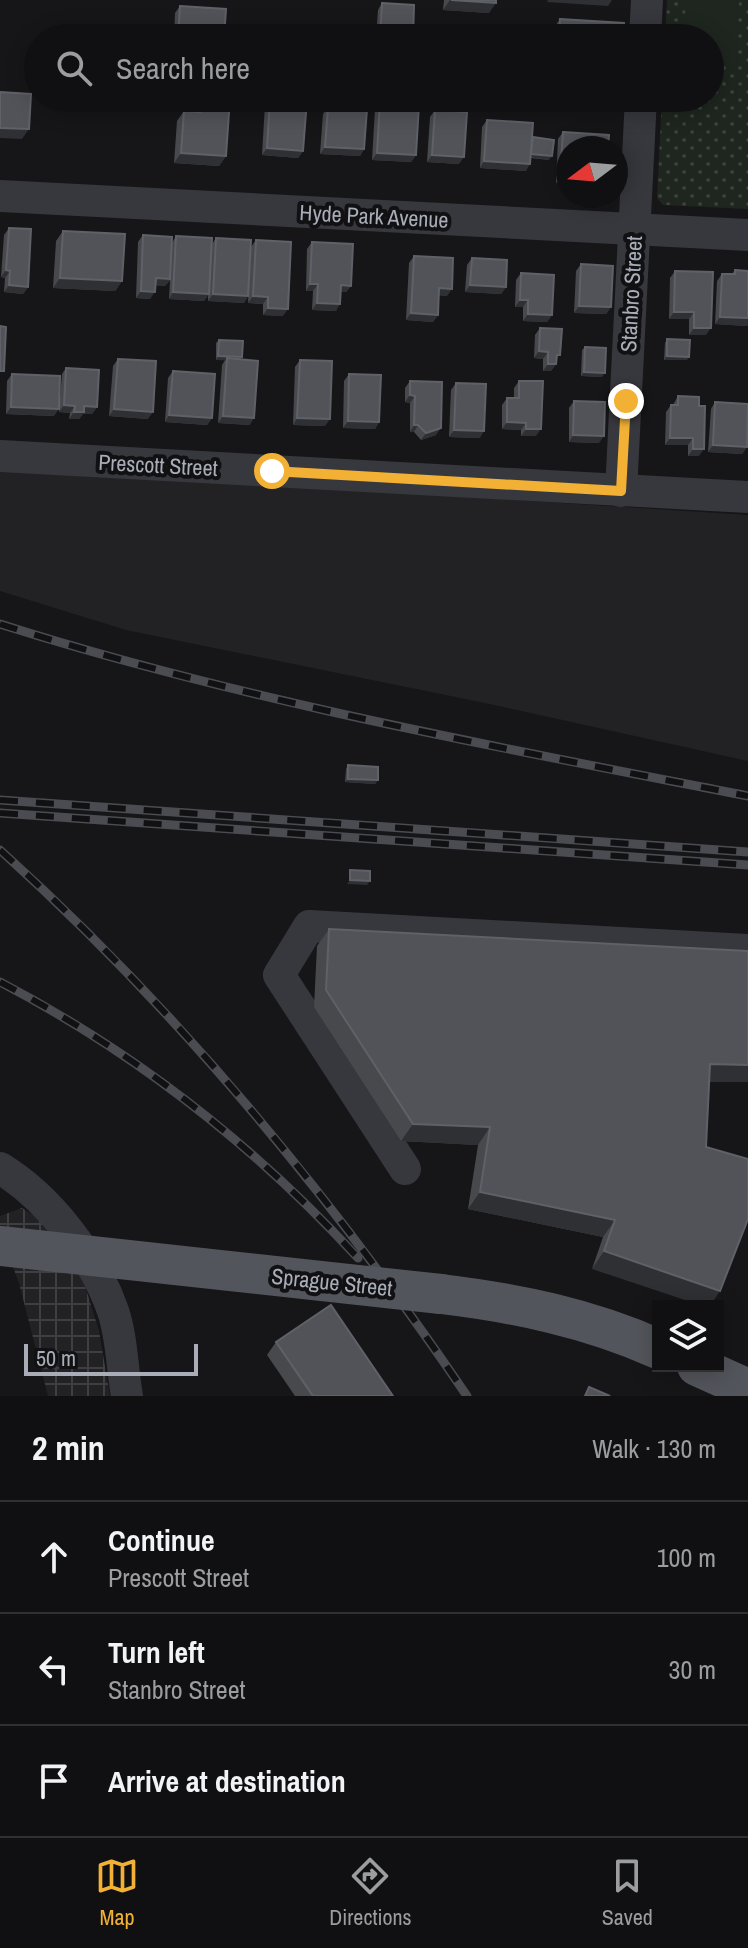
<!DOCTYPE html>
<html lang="en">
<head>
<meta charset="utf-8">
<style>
	:root { --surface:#101012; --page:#19191b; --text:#f1f3f6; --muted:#9c9d9f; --line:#303032; --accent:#f2b134 }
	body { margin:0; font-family:"Archivo Narrow",sans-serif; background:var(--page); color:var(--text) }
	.controls { position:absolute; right:24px; bottom:24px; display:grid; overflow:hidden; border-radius:0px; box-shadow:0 4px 20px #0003 }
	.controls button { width:72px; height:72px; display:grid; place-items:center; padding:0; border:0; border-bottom:2px solid var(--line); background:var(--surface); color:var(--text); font:40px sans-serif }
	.compass { position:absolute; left:556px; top:136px; width:72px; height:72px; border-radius:50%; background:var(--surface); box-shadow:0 4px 20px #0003; rotate:254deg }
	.scale { position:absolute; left:24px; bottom:20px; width:174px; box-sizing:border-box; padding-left:8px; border:4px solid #a8adb8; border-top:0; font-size:22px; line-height:28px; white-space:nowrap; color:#a8adb8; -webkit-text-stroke:6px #111113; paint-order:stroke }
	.stop { position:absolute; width:24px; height:24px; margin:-18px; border:6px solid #f2b134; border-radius:50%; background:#fff }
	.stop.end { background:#f2b134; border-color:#fff; box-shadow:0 2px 8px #0008 }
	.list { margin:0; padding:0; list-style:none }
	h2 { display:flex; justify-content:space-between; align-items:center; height:104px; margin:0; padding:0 32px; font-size:34px }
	h2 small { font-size:26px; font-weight:400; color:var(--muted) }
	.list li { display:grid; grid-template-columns:52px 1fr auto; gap:24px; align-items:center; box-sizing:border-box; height:112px; padding:0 32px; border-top:2px solid var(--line) }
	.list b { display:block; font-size:30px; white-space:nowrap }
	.list p { margin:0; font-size:26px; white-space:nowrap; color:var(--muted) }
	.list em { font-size:26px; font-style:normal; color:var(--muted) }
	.icon { flex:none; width:44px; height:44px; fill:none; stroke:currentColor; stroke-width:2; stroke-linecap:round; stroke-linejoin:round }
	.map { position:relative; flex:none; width:748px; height:1396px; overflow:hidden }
	.search { position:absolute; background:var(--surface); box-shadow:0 4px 20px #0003; left:24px; right:24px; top:24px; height:88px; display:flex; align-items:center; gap:20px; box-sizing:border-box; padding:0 28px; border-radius:44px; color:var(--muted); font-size:30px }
	.sheet { height:440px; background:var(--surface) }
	nav { display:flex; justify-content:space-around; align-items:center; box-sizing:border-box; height:112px; border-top:2px solid var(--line); background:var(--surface); font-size:22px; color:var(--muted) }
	nav a { display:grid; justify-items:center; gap:4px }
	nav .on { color:var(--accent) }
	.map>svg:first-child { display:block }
	.built { fill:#222225 }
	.industrial { fill:url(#industrial-grid) }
	.park { fill:url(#park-dots) }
	.garden { fill:#1e261f }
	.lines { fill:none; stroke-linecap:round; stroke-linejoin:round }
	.minor { stroke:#37383d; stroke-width:32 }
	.major { stroke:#53555c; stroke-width:40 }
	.rail-casing { stroke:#4a4c52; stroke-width:9 }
	.rail { stroke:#111113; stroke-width:6; stroke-dasharray:18; stroke-linecap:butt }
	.major-bridge { stroke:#53555c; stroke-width:40 }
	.wall { fill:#47494d }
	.shaded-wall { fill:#2f3033 }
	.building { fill:#525359; stroke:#5f6168; stroke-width:2 }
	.route { stroke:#f2b134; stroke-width:10 }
	.labels { text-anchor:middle; stroke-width:8; stroke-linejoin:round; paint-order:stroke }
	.street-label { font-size:22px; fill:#a8adb8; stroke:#111113 }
</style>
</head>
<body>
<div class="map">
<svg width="748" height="1396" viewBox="0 0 748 1396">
	<defs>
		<pattern id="industrial-grid" width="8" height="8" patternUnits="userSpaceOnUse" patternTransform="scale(2)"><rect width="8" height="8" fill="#222225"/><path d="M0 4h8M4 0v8" fill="none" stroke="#3f3f43"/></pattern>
		<pattern id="park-dots" width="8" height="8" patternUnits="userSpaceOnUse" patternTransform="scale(2)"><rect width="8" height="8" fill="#1e261f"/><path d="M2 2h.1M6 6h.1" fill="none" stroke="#3c433d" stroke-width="1.8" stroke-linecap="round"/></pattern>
	</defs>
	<rect width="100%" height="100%" fill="#161618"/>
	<polygon class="built" points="0,467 748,515 748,761 490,704 126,630 0,591"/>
	<polygon class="industrial" points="22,1208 47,1224 82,1276 99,1331 110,1396 48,1396 19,1283 0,1233 0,1216"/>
	<polygon class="park" points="667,0 748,0 748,209 663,205 657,198 662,98 710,98 710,38 665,38"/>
	<polygon class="garden" points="686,0 739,0 736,64 710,62 710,38 684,38"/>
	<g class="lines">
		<g class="minor">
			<polyline points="645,38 647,0"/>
			<polyline points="0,196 748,235"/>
			<polyline points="0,456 748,497"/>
			<polyline points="621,491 641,98"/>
			<path d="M0,1168c49,30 94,88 113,143 9,26 9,57 14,85"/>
			<polyline points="405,1169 279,975 309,926 748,950"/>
		</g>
		<g class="major">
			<path d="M441,1294c75,9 148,24 217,55"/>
			<polyline points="697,1366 748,1389"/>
		</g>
		<g class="rail-casing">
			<g id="rail">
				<path d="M0,624c244,77 497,123 748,172"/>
				<polyline points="0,800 748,852"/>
				<polyline points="0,813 748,865"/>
				<path d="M0,850c179,161 332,347 467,546"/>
				<path d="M0,982c136,71 254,163 358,276"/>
			</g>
		</g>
		<use href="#rail" class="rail"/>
		<polyline class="major-bridge" points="0,1246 441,1294"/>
	</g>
	<g class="wall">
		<polygon points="444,0 496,0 489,13 443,10"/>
		<polygon points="382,3 413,38 376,38 378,10"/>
		<polygon points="180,6 224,38 174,38 175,13"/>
		<polygon points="560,19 623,38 552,38 553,29"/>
		<polygon points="195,98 230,98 226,156 219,166 174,163 177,121 184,111 194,112"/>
		<polygon points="269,98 292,99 303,151 298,158 262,155 265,104"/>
		<polygon points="380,102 416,155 411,162 372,160 375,109"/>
		<polygon points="328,107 364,149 360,156 320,154 323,114"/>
		<polygon points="435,110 459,164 427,162 430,117"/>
		<polygon points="487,120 532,139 549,160 531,158 526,171 480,168 482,127"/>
		<polygon points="563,132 568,183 556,183 558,139"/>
		<polygon points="9,228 28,287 23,294 4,292 5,278 1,277 4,235"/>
		<polygon points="63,231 122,281 115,291 53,288 56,241"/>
		<polygon points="143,235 172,243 176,236 212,244 216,238 248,296 244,303 208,301 208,295 204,301 169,299 170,280 165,286 155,285 150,299 136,298 138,242"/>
		<polygon points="256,240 283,316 263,315 263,304 248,303 251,247"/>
		<polygon points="312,242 351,286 346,292 341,292 336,311 312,310 313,291 306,291 307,249"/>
		<polygon points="414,256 447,296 439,295 438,315 433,322 406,320 409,263"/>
		<polygon points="472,258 506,287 501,294 465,292 467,265"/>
		<polygon points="581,264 611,307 606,314 574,313 576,271"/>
		<polygon points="735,270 748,271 748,324 747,326 715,324 717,281 722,274 732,274"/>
		<polygon points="675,271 706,335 689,335 689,319 669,319 670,278"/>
		<polygon points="521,273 552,315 547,322 523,321 523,307 515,307 516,280"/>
		<polygon points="540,328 556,361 556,364 551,371 543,371 543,359 534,358 535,335"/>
		<polygon points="667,339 687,360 664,360 665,343"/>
		<polygon points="219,340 241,359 250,425 218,423 222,365 225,360 216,360 216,343"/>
		<polygon points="585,347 602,377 581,376 582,350"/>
		<polygon points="118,359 148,419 109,416 113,366"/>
		<polygon points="300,360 325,426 293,425 295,367"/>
		<polygon points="66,368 97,407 92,414 83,414 79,419 69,419 70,413 59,412 62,374"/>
		<polygon points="173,371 212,418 207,425 165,422 168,378"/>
		<polygon points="12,374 54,416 6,414 7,381"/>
		<polygon points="349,374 379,422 375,429 343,428 344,381"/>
		<polygon points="410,381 436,435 421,440 414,432 410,432 410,403 405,402 405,388"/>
		<polygon points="519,381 536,436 521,436 521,430 502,429 502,405 507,398 514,398 514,388"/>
		<polygon points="456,383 480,438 449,437 451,390"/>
		<polygon points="678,396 699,456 688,456 688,445 665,445 666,412 671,405 673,405"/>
		<polygon points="574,401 599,443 569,442 569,408"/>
		<polygon points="715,402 747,447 742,454 708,452 711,409"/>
		<polygon points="348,765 378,780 375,784 345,782 346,769"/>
		<polygon points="329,929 748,951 748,1082 709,1082 706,1147 592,1269 603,1237 468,1209 478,1145 401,1141 314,1007 317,946"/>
		<polygon points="276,1342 393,1396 295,1396 267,1355"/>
	</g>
	<g class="shaded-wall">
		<polygon points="450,0 496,3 489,13 443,10"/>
		<polygon points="548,0 612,0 608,6 547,2"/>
		<polygon points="0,128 29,129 22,139 0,138"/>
		<polygon points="325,147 364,149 360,156 320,154"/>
		<polygon points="267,148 303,151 298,158 262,155"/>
		<polygon points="181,153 226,156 219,166 174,163"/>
		<polygon points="377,153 416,155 411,162 372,160"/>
		<polygon points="531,154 552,156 549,160 529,157"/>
		<polygon points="432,155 464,157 459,164 427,162"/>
		<polygon points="484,161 530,164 526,171 480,168"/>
		<polygon points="560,176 568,176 568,183 556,183"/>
		<polygon points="6,270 10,271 5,278 1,277"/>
		<polygon points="60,278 122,281 115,291 53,288"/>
		<polygon points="156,278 170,279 165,286 151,285"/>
		<polygon points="310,284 318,284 313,291 306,291"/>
		<polygon points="9,285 28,287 23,294 4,292"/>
		<polygon points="341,285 351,286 346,292 336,292"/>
		<polygon points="470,285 506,287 501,294 465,292"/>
		<polygon points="439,288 452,289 447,296 434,295"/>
		<polygon points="141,291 155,292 150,299 136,298"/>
		<polygon points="173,292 209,294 204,301 169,299"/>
		<polygon points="213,294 248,296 244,303 208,301"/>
		<polygon points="253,296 268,297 263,304 248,303"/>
		<polygon points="520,300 528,300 523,307 515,307"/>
		<polygon points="317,303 340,304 336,311 312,310"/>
		<polygon points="579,306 611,307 606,314 574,313"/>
		<polygon points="268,308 288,309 283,316 263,315"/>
		<polygon points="674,312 694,312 689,319 669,319"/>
		<polygon points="411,313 438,315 433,322 406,320"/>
		<polygon points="528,314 552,315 547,322 523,321"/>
		<polygon points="720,317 748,318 748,324 747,326 715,324"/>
		<polygon points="694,328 711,328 706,335 689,335"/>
		<polygon points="539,351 548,352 543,359 534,358"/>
		<polygon points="218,356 242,357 240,361 216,360"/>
		<polygon points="667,356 689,357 687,360 664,360"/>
		<polygon points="548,364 556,364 551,371 543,371"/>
		<polygon points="584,372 605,373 602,377 581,376"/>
		<polygon points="410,395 415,396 410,403 405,402"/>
		<polygon points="64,405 75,406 70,413 59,412"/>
		<polygon points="84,406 97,407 92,414 83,414 79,419 69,419 74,412"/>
		<polygon points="11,407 59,409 54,416 6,414"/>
		<polygon points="114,409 153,412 148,419 109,416"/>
		<polygon points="169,415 212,418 207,425 165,422"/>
		<polygon points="223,416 254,418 250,425 218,423"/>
		<polygon points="297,418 330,419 325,426 293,425"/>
		<polygon points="348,421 379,422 375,429 343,428"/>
		<polygon points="507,422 526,423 521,430 502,429"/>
		<polygon points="414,425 418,425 414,432 410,432"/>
		<polygon points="441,428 436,435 421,440 426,433"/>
		<polygon points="526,429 541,429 536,436 521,436"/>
		<polygon points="454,430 484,431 480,438 449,437"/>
		<polygon points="573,435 604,436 599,443 569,442"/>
		<polygon points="670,438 693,438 688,445 665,445"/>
		<polygon points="713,445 747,447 742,454 708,452"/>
		<polygon points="693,449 704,449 699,456 688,456"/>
		<polygon points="348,779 378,780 375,784 345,782"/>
		<polygon points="350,880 370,881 367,885 347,884"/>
		<polygon points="710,1064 748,1065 748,1082 698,1082"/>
		<polygon points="413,1124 490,1127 478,1145 401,1141"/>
		<polygon points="480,1192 615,1220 603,1237 468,1209"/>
		<polygon points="604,1251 720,1291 710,1306 703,1306 592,1269"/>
	</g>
	<g class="building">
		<polygon points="451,0 496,0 496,3"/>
		<polygon points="382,3 414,5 413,38 380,38"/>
		<polygon points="180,6 226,9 224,38 178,38"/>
		<polygon points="560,19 624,23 623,38 559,38"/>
		<polygon points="0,92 31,94 29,129 0,128"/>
		<polygon points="201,98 230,98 226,156 181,153 184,111 200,112"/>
		<polygon points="270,98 307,100 303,151 267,148"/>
		<polygon points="380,102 419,104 416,155 377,153"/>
		<polygon points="328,107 367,109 364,149 325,147"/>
		<polygon points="435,110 467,112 464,157 432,155"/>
		<polygon points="487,120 533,123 530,164 484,161"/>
		<polygon points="563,132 609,135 608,148 568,148 568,176 560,176"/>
		<polygon points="533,137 554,140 552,156 531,154"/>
		<polygon points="9,228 31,229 28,287 9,285 10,271 6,270"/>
		<polygon points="63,231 125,234 122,281 60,278"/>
		<polygon points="143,235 172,237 170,279 156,278 155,292 141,291"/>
		<polygon points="176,236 212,238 209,294 173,292"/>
		<polygon points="216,238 251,240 248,296 213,294"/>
		<polygon points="256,240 291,242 288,309 268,308 268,297 253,296"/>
		<polygon points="312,242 353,244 351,286 341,285 340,304 317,303 318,284 310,284"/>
		<polygon points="414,256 453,258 452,289 439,288 438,315 411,313"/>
		<polygon points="472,258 507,260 506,287 470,285"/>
		<polygon points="581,264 613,266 611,307 579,306"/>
		<polygon points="735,270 748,271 748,318 720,317 722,274 735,274"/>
		<polygon points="675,271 713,272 711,328 694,328 694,312 674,312"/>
		<polygon points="521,273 554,275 552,315 528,314 528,300 520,300"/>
		<polygon points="0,326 6,327 4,371 0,371"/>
		<polygon points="540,328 562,329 560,355 557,355 556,364 548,364 548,352 539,351"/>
		<polygon points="667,339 690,340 689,357 667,356"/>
		<polygon points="219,340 243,341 242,357 218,356"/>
		<polygon points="585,347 606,348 605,373 584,372"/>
		<polygon points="227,358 258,361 254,418 223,416"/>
		<polygon points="118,359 156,361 153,412 114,409"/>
		<polygon points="300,360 332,361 330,419 297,418"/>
		<polygon points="66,368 99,370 97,407 84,406 84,412 74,412 75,406 64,405"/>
		<polygon points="173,371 215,374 212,418 169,415"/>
		<polygon points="12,374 60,376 59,409 11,407"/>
		<polygon points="349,374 381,375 379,422 348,421"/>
		<polygon points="410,381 442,382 441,428 426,433 418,425 414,425 415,396 410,395"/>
		<polygon points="519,381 543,381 541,429 526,429 526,423 507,422 507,398 519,398"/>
		<polygon points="456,383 486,384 484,431 454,430"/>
		<polygon points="678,396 699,397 699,406 705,406 704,449 693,449 693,438 670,438 671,405 678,405"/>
		<polygon points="574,401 605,402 604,436 573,435"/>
		<polygon points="715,402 748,404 747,447 713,445"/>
		<polygon points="348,765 378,767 378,780 348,779"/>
		<polygon points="350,870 370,871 370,881 350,880"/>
		<polygon points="329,929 748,951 748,1065 710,1064 706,1147 748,1159 748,1219 720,1291 604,1251 615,1220 480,1192 490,1127 413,1124 326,990"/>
		<polygon points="331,1305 393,1396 313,1396 276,1342"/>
		<polygon points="589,1387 610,1396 585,1396"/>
	</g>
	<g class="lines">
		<polyline class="route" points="272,471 621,491 626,401"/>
	</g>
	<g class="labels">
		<g class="street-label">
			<text transform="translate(374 216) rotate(3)" y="8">Hyde Park Avenue</text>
			<text transform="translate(631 294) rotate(-87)" y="8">Stanbro Street</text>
			<text transform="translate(158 465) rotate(3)" y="8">Prescott Street</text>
			<text transform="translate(332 1282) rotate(6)" y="8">Sprague Street</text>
		</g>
	</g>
</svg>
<div class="controls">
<button><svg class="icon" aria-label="layers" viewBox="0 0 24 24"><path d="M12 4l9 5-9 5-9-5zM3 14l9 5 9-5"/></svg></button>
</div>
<svg class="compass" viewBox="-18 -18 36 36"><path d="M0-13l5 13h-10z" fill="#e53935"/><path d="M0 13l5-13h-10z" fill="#9c9d9f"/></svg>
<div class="scale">50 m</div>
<div class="stop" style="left:272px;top:471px"></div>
<div class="stop end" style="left:626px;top:401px"></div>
<div class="search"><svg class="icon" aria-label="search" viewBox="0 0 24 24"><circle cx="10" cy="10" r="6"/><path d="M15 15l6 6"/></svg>Search here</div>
</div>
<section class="sheet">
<h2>2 min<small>Walk · 130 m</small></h2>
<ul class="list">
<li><svg class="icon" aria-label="ahead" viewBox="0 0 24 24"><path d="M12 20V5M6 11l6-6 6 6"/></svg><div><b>Continue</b><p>Prescott Street</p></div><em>100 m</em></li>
<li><svg class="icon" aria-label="left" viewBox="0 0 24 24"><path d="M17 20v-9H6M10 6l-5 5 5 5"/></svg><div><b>Turn left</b><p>Stanbro Street</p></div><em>30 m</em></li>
<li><svg class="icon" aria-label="arrive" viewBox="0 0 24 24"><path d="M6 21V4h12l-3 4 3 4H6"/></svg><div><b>Arrive at destination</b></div></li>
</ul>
</section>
<nav>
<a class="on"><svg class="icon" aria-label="map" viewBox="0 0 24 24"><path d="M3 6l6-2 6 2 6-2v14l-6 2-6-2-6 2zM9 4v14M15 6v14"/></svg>Map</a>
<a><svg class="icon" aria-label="directions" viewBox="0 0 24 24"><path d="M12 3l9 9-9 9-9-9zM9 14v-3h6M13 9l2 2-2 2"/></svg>Directions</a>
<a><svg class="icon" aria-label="saved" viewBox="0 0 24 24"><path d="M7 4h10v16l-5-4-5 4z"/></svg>Saved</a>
</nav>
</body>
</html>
